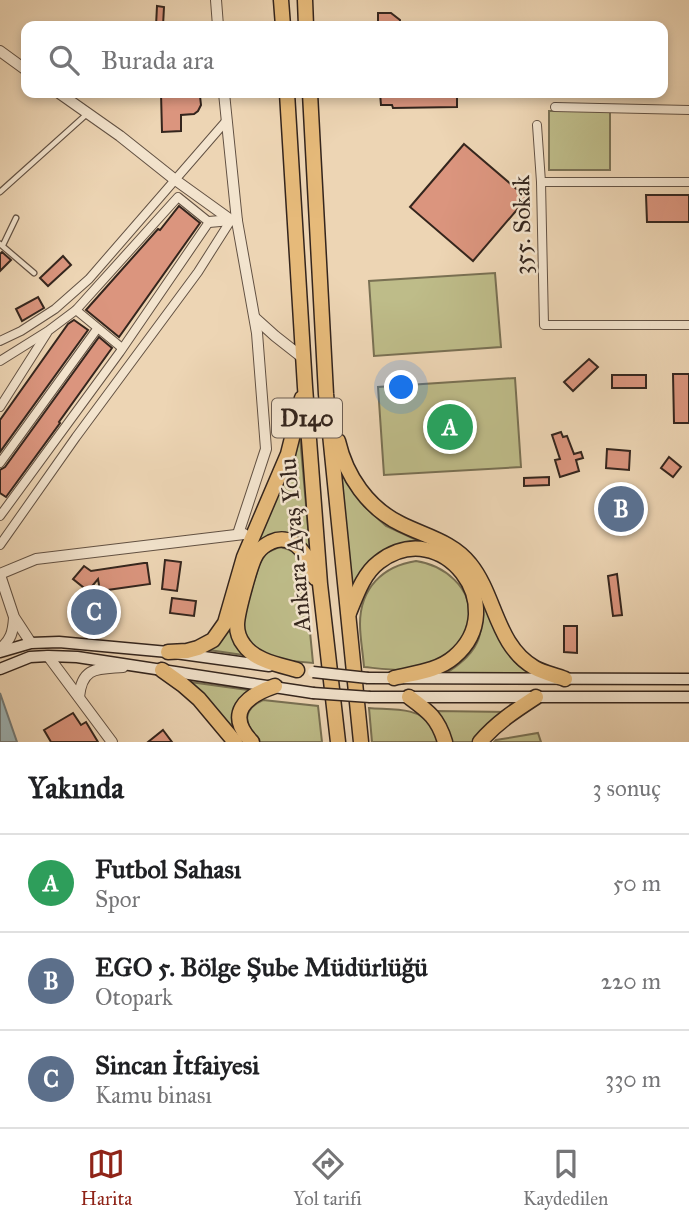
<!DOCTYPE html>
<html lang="tr">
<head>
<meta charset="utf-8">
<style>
	:root { --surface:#fff; --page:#f2f2f2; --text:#202124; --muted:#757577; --line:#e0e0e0; --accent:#8f2418 }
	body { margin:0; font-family:"IM FELL Great Primer",serif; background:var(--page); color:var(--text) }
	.you { position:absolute; left:402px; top:388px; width:24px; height:24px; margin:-18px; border:5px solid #fff; border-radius:50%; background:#1a73e8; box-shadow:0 0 0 10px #1a73e833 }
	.badge { display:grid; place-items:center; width:46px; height:46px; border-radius:50%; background:var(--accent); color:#fff; font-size:23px; font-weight:700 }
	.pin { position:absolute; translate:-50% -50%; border:4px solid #fff; box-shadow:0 2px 7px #0006 }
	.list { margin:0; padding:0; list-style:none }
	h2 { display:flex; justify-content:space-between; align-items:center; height:91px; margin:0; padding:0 28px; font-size:30px }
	h2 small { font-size:23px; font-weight:400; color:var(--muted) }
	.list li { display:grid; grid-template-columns:46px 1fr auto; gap:21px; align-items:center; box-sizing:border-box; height:98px; padding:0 28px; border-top:2px solid var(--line) }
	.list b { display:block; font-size:26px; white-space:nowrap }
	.list p { margin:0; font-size:23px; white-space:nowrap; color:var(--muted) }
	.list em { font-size:23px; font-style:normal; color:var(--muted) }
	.icon { flex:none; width:38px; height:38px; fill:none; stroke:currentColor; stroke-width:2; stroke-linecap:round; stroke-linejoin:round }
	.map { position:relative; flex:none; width:689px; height:742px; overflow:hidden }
	.search { position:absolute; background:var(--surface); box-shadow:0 4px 10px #0003; left:21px; right:21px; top:21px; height:77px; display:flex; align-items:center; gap:18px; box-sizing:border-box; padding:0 24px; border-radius:14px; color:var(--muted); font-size:26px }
	.sheet { height:385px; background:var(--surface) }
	nav { display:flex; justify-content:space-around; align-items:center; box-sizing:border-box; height:98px; border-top:2px solid var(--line); background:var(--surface); font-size:19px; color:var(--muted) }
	nav a { display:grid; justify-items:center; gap:4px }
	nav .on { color:var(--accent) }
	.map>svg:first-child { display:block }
	.green { fill:#bebc89; stroke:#797053; stroke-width:2 }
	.water { fill:#9eb6b8; stroke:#747c7a; stroke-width:2 }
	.building { fill:#db957e; stroke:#34251d; stroke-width:2 }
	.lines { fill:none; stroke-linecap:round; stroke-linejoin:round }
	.service-casing { stroke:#625143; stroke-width:7 }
	.minor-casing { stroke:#625143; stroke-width:10 }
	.tertiary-casing { stroke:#625143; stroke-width:12 }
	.secondary-casing { stroke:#34251d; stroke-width:13 }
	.trunk-casing { stroke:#34251d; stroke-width:17 }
	.service { stroke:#f3e4ce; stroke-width:4.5 }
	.minor { stroke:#f3e4ce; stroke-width:8 }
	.tertiary { stroke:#f3e4ce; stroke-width:10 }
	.secondary { stroke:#f3e4ce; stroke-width:10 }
	.trunk { stroke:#e6ba7a; stroke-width:14 }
	.secondary-bridge-casing { stroke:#34251d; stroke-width:13; stroke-linecap:butt }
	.secondary-bridge { stroke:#f3e4ce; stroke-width:10 }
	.labels { text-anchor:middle; stroke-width:5; stroke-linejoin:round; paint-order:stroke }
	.shield { fill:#f3e4ce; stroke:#6d5e52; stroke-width:2 }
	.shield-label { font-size:23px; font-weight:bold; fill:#34251d }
	.street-label { font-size:24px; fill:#34251d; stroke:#f3e4ce }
</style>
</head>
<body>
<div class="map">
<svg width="689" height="742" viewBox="0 0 689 742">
	<rect width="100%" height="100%" fill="#edd5b4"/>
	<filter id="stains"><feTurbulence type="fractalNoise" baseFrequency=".00286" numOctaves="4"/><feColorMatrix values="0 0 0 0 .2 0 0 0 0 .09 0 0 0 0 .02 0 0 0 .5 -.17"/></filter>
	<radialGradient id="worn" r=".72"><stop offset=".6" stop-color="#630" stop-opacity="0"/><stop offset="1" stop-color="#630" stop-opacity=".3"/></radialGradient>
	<g class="green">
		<rect x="549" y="111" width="61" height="59"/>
		<polygon points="495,273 501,347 374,356 369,281"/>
		<polygon points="515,378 521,467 384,475 378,387"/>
		<polygon points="300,437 310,550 297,537 254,547"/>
		<polygon points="341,472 364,506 386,526 449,555 397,551 352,593"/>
		<path d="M279,547c15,2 21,9 25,23l9,93 -44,-4 -20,-17 -5,-9 -2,-11 17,-57 7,-12z"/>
		<path d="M416,561c28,4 57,27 53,58 -1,5 -3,10 -5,16 -1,3 -2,7 -4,10 -3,4 -20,17 -26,19 -19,10 -49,5 -70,3 -1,-14 -4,-29 -4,-43 0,-36 23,-58 56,-63z"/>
		<path d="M475,586l32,65 10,13 16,11h-90c41,-24 44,-45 32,-89z"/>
		<polygon points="232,618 235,642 243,655 209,650 216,644"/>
		<polygon points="190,682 248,690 238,703 241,738"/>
		<path d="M263,700l55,6 4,36h-62c-14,-16 -21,-31 3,-42z"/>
		<path d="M369,708c20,2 50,-2 63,18 3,4 4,11 6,16h-66z"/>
		<polygon points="435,711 508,712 474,742 452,742"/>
		<polygon points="538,733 541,742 494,742 496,740"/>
	</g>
	<polygon class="water" points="0,693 17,742 0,742"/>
	<g class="building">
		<polygon points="157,6 164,7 163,26 156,26"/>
		<polygon points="378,13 391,13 400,20 400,26 378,26"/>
		<polygon points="161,93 197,93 200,96 201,105 198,111 194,114 181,115 181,131 162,132"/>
		<polygon points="380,93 457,93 457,107 393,108 392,105 381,105"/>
		<polygon points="464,144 527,198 473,261 410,207"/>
		<polygon points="646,195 689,195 689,222 647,222"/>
		<polygon points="179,206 200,223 119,337 86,310 158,229 160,230"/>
		<polygon points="2,252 11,260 0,271 0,254"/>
		<polygon points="63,256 71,265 48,286 40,278"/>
		<polygon points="38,297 44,308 22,321 16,309"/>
		<polygon points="74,320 88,330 0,452 0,420 68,324"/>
		<polygon points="99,337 112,348 59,422 60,423 6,497 0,493 0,470 5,467"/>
		<polygon points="589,359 598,367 573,391 564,382"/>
		<polygon points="673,374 689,374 689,423 674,423"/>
		<rect x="612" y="375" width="34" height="13"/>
		<polygon points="561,432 563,437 567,436 574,454 581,452 583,458 576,460 579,471 560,477 555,460 560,459 552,435"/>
		<polygon points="607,449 630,451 629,470 606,468"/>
		<polygon points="669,457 681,467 673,477 661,468"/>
		<polygon points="549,477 549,485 524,486 524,478"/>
		<polygon points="165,560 181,562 177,591 162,589"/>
		<polygon points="144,563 147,563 150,584 100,591 98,579 88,591 73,579 84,566 91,571"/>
		<polygon points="617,574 622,615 613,616 608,576"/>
		<polygon points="172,598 196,601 194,616 170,613"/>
		<polygon points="88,616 98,617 97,631 88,631"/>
		<polygon points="564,626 577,626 577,653 564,652"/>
		<polygon points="73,713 81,725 86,722 98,742 51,742 44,730"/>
		<polygon points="163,730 172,742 148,742"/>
	</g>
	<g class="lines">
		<g class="service-casing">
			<g id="service">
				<polyline points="0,192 88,113"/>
				<polyline points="0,244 34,273"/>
				<polyline points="3,245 16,218"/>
			</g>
		</g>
		<g class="minor-casing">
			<g id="minor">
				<polyline points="555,107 689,110"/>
				<polyline points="537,125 541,182 544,325 689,325"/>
				<polyline points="541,182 689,182"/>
				<polyline points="76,310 122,348"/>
				<polyline points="0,341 21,331 55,309 89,279 227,120"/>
				<polyline points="0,361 48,331 76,310 178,197 209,222 120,352 0,516"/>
				<polyline points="0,407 47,333"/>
				<polyline points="0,463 97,329"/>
				<polyline points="0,545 76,437 198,272 231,220"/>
			</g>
		</g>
		<g class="tertiary-casing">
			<g id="tertiary">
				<polyline points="216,0 218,26"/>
				<polyline points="0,51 26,70"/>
				<polyline points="59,93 120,136 174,179 231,220 237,221 257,333 266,449 238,534"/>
				<polyline points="224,93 237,221"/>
				<polyline points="209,222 231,220"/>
				<polyline points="255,318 275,336 303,358"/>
				<polyline points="0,574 36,559 244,534"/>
				<polyline points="0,575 14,617 31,643"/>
				<path d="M0,649c11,-9 13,-17 14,-31"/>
				<polyline points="48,656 112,742"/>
				<path d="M79,697c3,-31 19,-28 44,-30"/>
			</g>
		</g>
		<g class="secondary-casing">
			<g id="secondary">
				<polyline points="0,652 31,643 59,642 168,652 269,666"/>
				<polyline points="0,669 30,657 48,656 77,657 313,693"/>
				<polyline points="368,678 689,679"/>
				<polyline points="370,697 689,697"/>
			</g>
		</g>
		<g class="trunk-casing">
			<g id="trunk">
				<polyline points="281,0 283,26"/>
				<polyline points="305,0 306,26"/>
				<polyline points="287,93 305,387 320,584 338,742"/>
				<polyline points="310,93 326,394 361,742"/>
				<path d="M338,441c8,35 30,67 63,83 24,12 52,18 69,40 26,32 26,82 65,104 9,5 20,7 30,11"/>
				<path d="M349,613c7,-17 14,-39 30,-51 63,-48 134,45 75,95 -16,14 -40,16 -60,21"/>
				<polyline points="168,652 187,651 198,648 213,640 225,623 244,557 288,454 302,398"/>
				<polyline points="162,670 183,685 199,699 235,742"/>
				<path d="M297,670c-17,-5 -42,-9 -53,-25 -4,-5 -7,-13 -7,-20 0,-11 14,-65 21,-73 3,-4 9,-8 13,-10 24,-11 39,17 44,36"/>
				<path d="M409,697c19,14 29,21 36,45"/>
				<path d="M252,742c-27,-28 -7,-46 23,-56"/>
				<path d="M480,742c16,-19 36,-32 56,-45"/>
			</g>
		</g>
		<use href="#service" class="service"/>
		<use href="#minor" class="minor"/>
		<use href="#tertiary" class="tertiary"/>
		<use href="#secondary" class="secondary"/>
		<use href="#trunk" class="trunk"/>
		<g class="secondary-bridge-casing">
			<g id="secondary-bridge">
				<polyline points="313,672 368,678"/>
				<polyline points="313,693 370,697"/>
			</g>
		</g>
		<use href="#secondary-bridge" class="secondary-bridge"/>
	</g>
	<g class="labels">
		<rect class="shield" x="272" y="398.5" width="70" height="39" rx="5"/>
		<g class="shield-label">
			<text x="307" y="426">D140</text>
		</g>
		<g class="street-label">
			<text transform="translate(522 225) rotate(-91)" y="8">355. Sokak</text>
			<text transform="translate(295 545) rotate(-95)" y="8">Ankara-Ayaş Yolu</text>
		</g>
	</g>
	<rect width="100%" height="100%" filter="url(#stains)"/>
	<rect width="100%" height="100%" fill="url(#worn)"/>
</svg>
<div class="you"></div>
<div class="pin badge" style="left:450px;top:427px;background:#2e9e5b">A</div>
<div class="pin badge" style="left:621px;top:509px;background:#5c6f8a">B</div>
<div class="pin badge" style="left:94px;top:612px;background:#5c6f8a">C</div>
<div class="search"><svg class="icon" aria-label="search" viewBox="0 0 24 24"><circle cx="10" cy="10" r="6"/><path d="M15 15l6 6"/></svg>Burada ara</div>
</div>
<section class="sheet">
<h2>Yakında<small>3 sonuç</small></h2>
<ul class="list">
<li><span class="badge" style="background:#2e9e5b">A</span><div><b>Futbol Sahası</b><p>Spor</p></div><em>50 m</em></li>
<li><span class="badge" style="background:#5c6f8a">B</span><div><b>EGO 5. Bölge Şube Müdürlüğü</b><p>Otopark</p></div><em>220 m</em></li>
<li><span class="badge" style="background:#5c6f8a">C</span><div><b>Sincan İtfaiyesi</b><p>Kamu binası</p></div><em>330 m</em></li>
</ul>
</section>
<nav>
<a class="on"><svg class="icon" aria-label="map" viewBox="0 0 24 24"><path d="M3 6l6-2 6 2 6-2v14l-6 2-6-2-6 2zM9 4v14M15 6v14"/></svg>Harita</a>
<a><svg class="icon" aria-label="directions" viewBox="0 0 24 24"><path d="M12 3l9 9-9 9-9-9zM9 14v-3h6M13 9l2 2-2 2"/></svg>Yol tarifi</a>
<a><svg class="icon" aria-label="saved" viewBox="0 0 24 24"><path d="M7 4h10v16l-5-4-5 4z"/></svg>Kaydedilen</a>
</nav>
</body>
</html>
